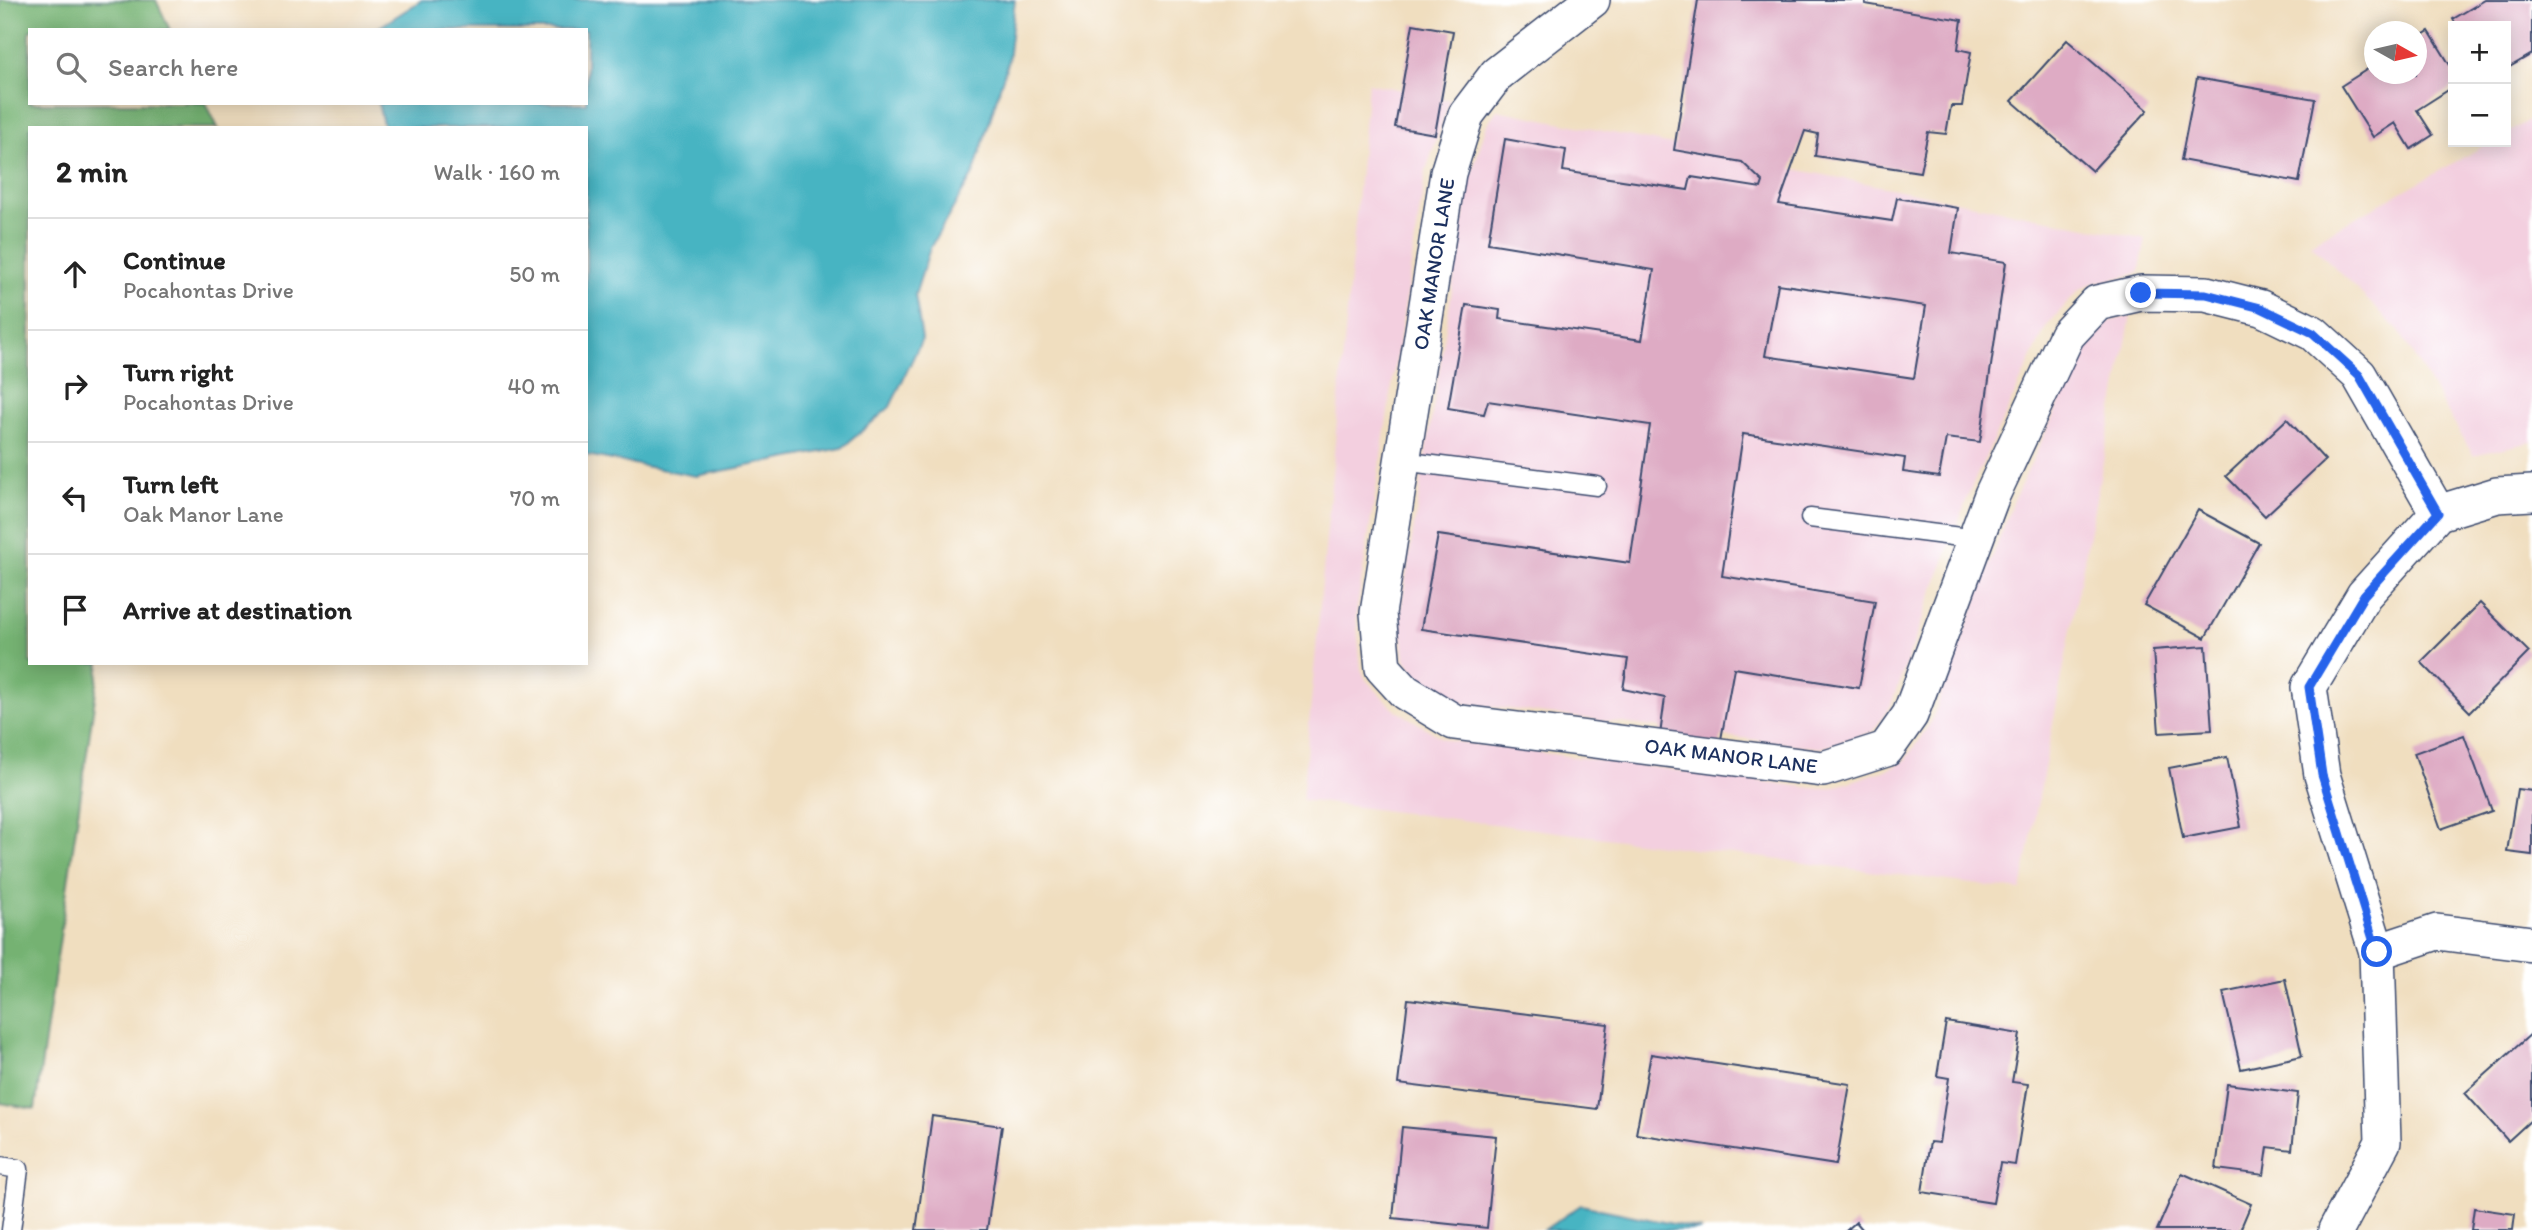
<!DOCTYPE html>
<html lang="en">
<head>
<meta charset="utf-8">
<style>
	:root { --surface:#fff; --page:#f2f2f2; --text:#222; --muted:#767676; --line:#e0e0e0 }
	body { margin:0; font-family:Itim,sans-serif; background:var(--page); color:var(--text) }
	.controls { position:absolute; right:21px; top:21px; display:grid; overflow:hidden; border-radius:0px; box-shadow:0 4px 18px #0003 }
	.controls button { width:63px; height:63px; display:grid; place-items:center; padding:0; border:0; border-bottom:2px solid var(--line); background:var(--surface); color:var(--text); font:35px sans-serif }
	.compass { position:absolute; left:2364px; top:21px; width:63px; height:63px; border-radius:50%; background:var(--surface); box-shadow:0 4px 18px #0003; rotate:98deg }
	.stop { position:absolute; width:21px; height:21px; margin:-16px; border:5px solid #2563eb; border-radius:50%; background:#fff }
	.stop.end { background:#2563eb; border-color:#fff; box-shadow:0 2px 7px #0008 }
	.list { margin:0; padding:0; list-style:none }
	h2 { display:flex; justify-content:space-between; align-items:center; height:91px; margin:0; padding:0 28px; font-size:30px }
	h2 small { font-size:23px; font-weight:400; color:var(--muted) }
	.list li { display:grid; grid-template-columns:46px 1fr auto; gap:21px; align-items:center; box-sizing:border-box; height:112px; padding:0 28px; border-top:2px solid var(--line) }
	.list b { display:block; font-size:26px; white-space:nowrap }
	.list p { margin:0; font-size:23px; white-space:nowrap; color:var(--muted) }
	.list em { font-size:23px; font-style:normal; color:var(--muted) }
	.icon { flex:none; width:38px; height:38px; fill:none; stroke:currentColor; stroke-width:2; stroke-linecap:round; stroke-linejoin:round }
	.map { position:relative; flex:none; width:2532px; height:1230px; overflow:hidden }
	.search { position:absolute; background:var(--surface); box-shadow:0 4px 18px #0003; left:28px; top:28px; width:560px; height:77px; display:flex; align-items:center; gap:18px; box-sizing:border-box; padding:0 24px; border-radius:0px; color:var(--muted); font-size:26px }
	.panel { position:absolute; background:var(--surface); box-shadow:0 4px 18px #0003; left:28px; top:126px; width:560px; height:539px; border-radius:0px }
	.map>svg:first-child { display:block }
	.built { fill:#f3cfdf }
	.forest { fill:#74b272; stroke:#487068; stroke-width:2 }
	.water { fill:#46b4c2; stroke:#307290; stroke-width:2 }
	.building { fill:#deabc4; fill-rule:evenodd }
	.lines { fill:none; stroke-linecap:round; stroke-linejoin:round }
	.service-casing { stroke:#3b496d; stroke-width:21 }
	.minor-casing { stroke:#3b496d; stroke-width:38 }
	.service { stroke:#fff; stroke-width:18 }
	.minor { stroke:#fff; stroke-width:35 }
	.route { stroke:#2563eb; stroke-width:9 }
	.labels { text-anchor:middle; stroke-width:6; stroke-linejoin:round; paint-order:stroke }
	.street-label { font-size:21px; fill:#1b2f5e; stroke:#fff }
</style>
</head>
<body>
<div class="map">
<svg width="2532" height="1230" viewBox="0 0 2532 1230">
	<rect width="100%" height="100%" fill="#fff"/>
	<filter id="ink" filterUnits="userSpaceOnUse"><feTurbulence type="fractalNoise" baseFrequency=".0143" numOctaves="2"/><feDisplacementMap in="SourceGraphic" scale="14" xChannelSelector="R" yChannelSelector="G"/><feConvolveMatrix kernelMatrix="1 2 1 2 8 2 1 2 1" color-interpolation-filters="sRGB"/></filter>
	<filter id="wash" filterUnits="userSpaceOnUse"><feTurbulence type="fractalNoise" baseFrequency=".00686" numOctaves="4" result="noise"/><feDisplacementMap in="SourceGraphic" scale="28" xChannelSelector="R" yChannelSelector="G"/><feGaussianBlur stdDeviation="1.57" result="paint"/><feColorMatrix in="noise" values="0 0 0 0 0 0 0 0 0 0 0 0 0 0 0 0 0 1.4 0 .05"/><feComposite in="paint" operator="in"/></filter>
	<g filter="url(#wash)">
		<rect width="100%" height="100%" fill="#f0debf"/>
		<g class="built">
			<polygon points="1368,83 1450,100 1426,170 1356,615 1361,669 1366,680 1393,708 1442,738 1452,741 1821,789 1831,788 1895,767 1905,760 1931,722 2013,502 2086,346 2110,321 2131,316 2021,890 1302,800"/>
			<polygon points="1497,110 2146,239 2139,273 2091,284 2079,290 2046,327 1971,488 1890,707 1872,732 1820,748 1462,703 1420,678 1405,660 1400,614 1470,178 1487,124"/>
			<polygon points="2532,119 2532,442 2473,455 2399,331 2310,243 2491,142 2506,142 2506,133"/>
		</g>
		<polygon class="forest" points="0,0 156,0 170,30 30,30 30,103 206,103 218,128 30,128 30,663 100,663 35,1109 0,1103"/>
		<g class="water">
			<polygon points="422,0 1015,0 1008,61 974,172 930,248 915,295 922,339 890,407 842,448 696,476 586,455 586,128 384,128 378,103 586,103 586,30 375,30"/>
			<polygon points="1581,1205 1702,1230 1544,1230"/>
		</g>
		<g id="blocks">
			<g class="building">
				<path d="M1698,0h167v4l97,16 -4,29 13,3 -9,54h-11l-5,28 -18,-2 -8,40 -105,-16 3,-22 -13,-3 -26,73 113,17 5,-23 61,10 -7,45 55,9 -26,180 -34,-4 -7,39 -36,-5 2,-14 -162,-24 -21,142 153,25 -16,87 -125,-20 -14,77 -60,-10 5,-37 -42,-9 5,-30 -207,-30 17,-94 192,28 20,-138 -162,-24 -4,13 -36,-6 18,-103 34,5 -1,9 143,21 12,-70 -166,-27 17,-104 61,11 -3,21 125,19 3,-13 70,11 2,-6 -21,-20 -68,-12zM1778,284l148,22 -12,72 -149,-22z"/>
				<polygon points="2485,0 2532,0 2532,54 2506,69 2506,26 2457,26 2453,19"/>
				<polygon points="1413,24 1453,31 1435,134 1395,127"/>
				<polygon points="2429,31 2453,70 2453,87 2417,110 2433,135 2411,149 2395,123 2373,137 2341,86 2374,65 2374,74 2416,74 2416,39"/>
				<polygon points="2067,40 2148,110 2092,171 2012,101"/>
				<polygon points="2197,78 2315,99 2299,182 2181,160"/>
				<polygon points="2287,419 2325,460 2265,516 2226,476"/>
				<polygon points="2198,510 2259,543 2205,638 2144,605"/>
				<polygon points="2480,603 2529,652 2470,712 2421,662"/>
				<polygon points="2206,646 2212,730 2159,733 2153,650"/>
				<polygon points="2464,735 2492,811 2441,829 2414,753"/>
				<polygon points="2227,757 2241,827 2183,838 2169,768"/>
				<polygon points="2517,789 2532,791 2532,855 2507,852"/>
				<polygon points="2285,979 2302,1056 2241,1069 2223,992"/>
				<polygon points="1408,999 1608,1024 1597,1109 1398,1084"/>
				<polygon points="1946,1022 2020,1034 2012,1082 2028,1084 2015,1165 2000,1163 1993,1203 1922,1192 1930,1142 1939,1143 1949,1078 1937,1076"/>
				<polygon points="2532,1033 2532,1119 2508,1141 2465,1093"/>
				<polygon points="1651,1054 1850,1084 1836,1165 1636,1134"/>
				<polygon points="2227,1084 2298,1093 2292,1150 2268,1147 2264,1175 2216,1169"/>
				<polygon points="932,1116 1002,1126 987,1230 916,1230"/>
				<polygon points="1402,1127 1496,1136 1487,1228 1393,1218"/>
				<polygon points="2182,1173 2251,1204 2240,1230 2157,1230"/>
				<polygon points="2474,1208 2515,1214 2513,1230 2471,1230"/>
				<polygon points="1856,1222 1863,1230 1847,1230"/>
			</g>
		</g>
	</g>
	<g filter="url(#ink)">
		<use href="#blocks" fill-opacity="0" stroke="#3b496d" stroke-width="2"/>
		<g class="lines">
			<g class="service-casing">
				<g id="service">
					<polyline points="1402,461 1597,486"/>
					<polyline points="1810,518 1976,539"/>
					<polyline points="0,1166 19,1169 11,1230"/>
				</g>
			</g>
			<g class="minor-casing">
				<g id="minor">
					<polyline points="1592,0 1497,74 1466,115 1448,173 1378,613 1383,668 1405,692 1454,722 1823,769 1886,749 1910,715 1992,495 2067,335 2097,303 2141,293 2206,294 2261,308 2313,333 2359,375 2438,513"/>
					<polyline points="2377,952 2437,932 2532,944"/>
					<polyline points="2336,1230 2383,1142 2377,952 2322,775 2309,687 2364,595 2438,513 2497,495 2532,493"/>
				</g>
			</g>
			<use href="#service" class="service"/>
			<use href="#minor" class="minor"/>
		</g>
	</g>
	<g class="lines" filter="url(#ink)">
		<polyline class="route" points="2141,293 2206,294 2261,308 2313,333 2359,375 2438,513 2364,595 2309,687 2322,775 2377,952"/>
	</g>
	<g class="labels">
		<g class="street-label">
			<text transform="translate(1434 264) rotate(-81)" y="7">OAK MANOR LANE</text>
			<text transform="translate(1731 756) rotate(7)" y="7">OAK MANOR LANE</text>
		</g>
	</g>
</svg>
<div class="controls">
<button>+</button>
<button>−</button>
</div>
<svg class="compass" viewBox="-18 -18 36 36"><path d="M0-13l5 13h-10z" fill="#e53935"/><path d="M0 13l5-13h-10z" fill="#767676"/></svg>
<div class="stop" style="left:2377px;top:952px"></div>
<div class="stop end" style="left:2141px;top:293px"></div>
<div class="search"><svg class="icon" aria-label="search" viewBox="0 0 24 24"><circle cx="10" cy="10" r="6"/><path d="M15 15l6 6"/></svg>Search here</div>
<section class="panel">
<h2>2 min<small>Walk · 160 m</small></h2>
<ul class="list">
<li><svg class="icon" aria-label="ahead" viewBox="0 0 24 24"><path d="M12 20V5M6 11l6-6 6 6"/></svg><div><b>Continue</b><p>Pocahontas Drive</p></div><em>50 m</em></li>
<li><svg class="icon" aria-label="right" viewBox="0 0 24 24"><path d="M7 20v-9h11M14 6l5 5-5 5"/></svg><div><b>Turn right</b><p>Pocahontas Drive</p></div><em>40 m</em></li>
<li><svg class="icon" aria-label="left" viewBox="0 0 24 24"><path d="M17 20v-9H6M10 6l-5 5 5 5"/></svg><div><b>Turn left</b><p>Oak Manor Lane</p></div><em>70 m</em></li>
<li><svg class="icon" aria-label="arrive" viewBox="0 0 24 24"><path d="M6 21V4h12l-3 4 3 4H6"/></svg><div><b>Arrive at destination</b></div></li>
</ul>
</section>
</div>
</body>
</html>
